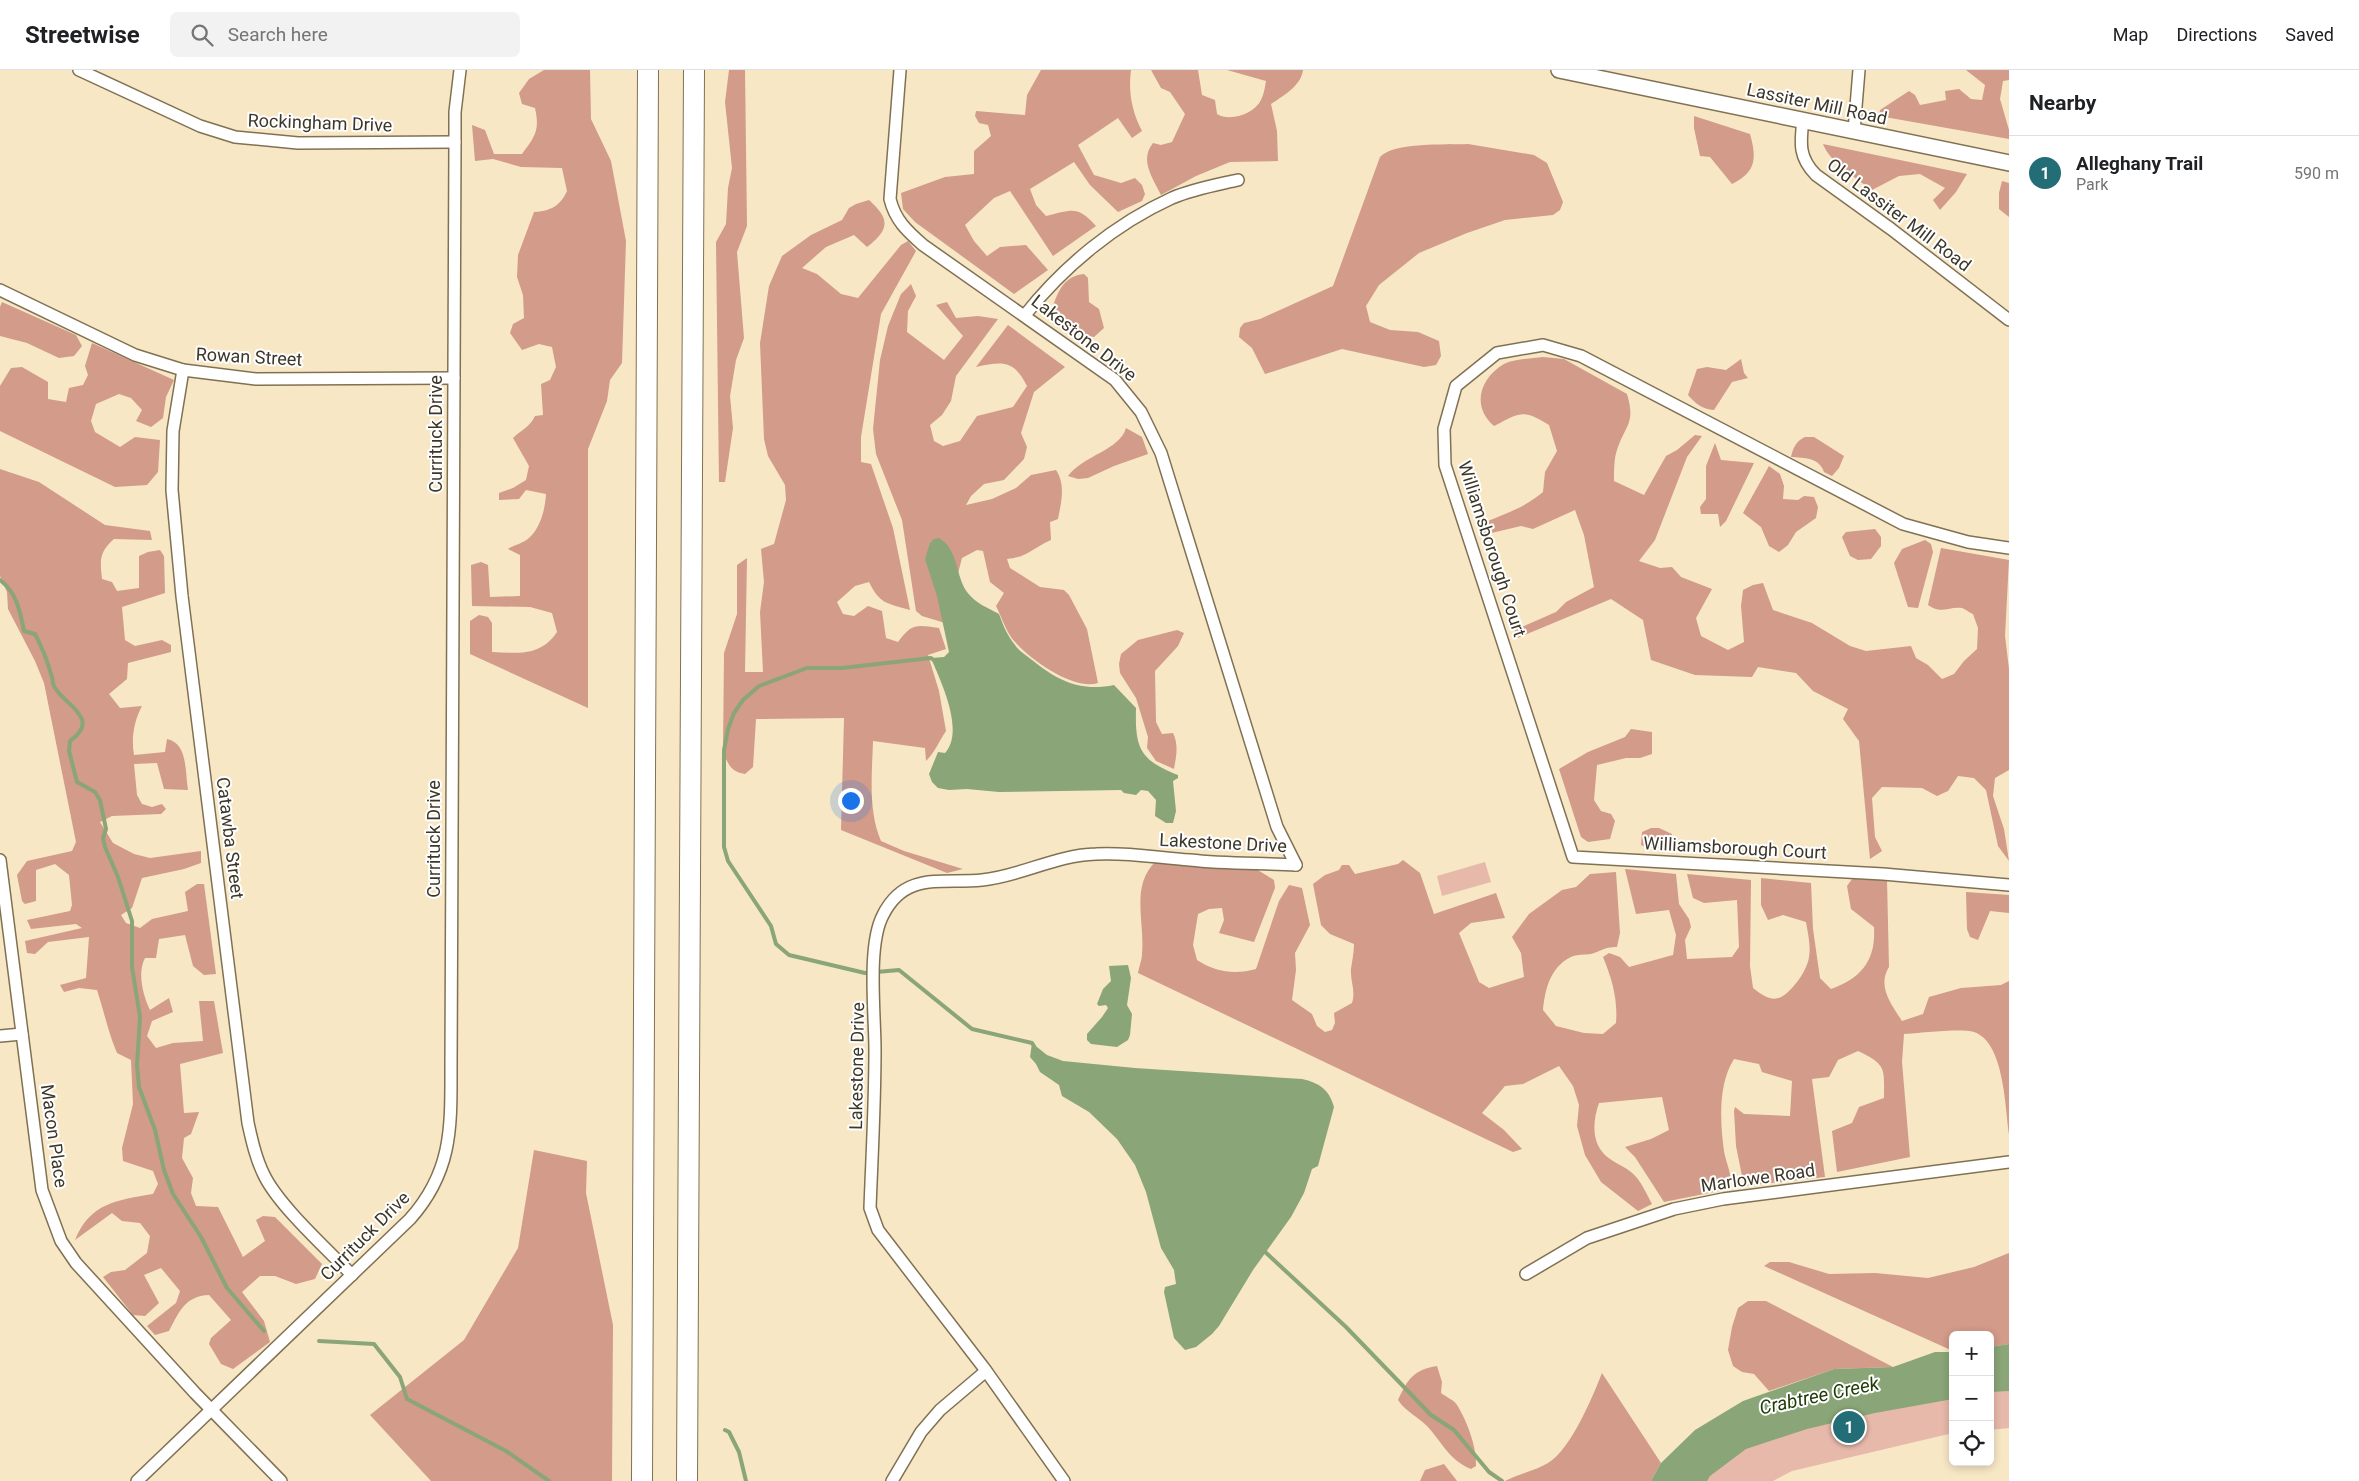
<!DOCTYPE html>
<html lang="en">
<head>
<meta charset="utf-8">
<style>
	:root { --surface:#fff; --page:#f2f2f2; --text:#202124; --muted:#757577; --line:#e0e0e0; --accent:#236e76 }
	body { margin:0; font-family:Roboto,sans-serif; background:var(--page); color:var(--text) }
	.controls { position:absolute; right:15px; bottom:15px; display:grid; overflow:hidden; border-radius:8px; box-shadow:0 2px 8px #0003 }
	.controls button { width:45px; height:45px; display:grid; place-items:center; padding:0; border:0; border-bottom:1px solid var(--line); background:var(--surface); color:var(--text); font:25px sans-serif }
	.you { position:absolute; left:850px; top:730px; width:18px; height:18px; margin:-12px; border:4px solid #fff; border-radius:50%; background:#1a73e8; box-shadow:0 0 0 8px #1a73e833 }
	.badge { display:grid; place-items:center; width:32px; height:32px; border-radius:50%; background:var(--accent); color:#fff; font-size:16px; font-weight:700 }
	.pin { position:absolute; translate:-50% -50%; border:2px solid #fff; box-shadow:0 1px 5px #0006 }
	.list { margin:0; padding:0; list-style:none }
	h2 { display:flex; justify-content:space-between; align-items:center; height:65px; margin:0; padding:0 20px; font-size:21px }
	h2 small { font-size:16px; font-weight:400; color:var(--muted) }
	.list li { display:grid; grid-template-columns:32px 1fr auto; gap:15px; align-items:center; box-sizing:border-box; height:75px; padding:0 20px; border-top:1px solid var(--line) }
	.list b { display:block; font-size:19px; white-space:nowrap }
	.list p { margin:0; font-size:16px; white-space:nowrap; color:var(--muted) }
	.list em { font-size:16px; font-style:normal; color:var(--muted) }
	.icon { flex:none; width:28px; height:28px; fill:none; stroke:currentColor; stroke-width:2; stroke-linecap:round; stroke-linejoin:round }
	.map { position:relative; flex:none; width:2009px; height:1411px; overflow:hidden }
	header { display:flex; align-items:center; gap:30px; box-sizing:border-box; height:70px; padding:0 25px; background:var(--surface); border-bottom:1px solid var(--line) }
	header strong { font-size:24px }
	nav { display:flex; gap:28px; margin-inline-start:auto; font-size:18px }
	.search { width:350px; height:45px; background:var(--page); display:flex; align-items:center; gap:12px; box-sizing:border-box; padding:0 18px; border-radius:8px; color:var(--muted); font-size:19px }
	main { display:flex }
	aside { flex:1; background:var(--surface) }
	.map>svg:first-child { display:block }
	.green { fill:#e7b9ab }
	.forest { fill:#d29b8a }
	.water { fill:#8aa578 }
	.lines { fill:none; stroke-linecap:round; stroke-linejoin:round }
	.stream { stroke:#8aa578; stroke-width:4 }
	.street-casing { stroke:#807153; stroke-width:14 }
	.secondary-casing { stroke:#807153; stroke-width:18 }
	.highway-casing { stroke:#807153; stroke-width:22 }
	.street { stroke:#fff; stroke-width:11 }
	.secondary { stroke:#fff; stroke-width:15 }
	.highway { stroke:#fff; stroke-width:20 }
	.labels { text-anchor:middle; stroke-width:4; stroke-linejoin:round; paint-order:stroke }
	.street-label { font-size:18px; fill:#3d372a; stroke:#fff }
	.water-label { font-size:19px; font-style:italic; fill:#213b09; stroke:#fff }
</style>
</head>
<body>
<header>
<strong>Streetwise</strong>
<div class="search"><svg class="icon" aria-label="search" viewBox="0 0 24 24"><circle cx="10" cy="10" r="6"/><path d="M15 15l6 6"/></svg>Search here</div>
<nav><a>Map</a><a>Directions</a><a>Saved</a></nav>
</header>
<main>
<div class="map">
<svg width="2009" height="1411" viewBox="0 0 2009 1411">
	<rect width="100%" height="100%" fill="#f7e7c5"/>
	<g class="green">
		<polygon points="1485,792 1491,812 1442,826 1437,806"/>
		<polygon points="2009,1297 2009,1358 1990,1360 1990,1300"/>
		<polygon points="1953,1305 1953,1363 1792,1401 1773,1411 1684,1411 1693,1395"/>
	</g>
	<g class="forest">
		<path d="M544,0h46l1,49 20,42 15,80 -4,122 -12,17 -3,21 -19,48v259l-118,-54v-33l9,-6 9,2 4,6v29c26,1 48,5 65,-20l-5,-19 -22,-6 -58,-1 -1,-41 10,-3 7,3 2,32 30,-1v-41l-12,-6c6,-4 16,-6 21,-11 12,-11 16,-29 17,-44l-20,-4 -7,9 -20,1v-7l14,-5 13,-8 3,-14 -16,-28c8,-8 17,-11 22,-22l8,-1 -2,-31 9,-4 6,-13 -4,-20 -13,-3 -17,6 -12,-17 3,-9 11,-6 -1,-23 -6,-18 1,-22 16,-43c17,-1 26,-6 33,-21l-5,-23 -41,-1 -28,-8 -18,2 -3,-36 13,5 9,24h28c13,-18 18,-23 13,-46l-13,-4 -3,-11 10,-14z"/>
		<polygon points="729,0 745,0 747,156 737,182 744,268 736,290 730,326 733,358 725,412 719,412 716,172 726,154 728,118 732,98 725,32"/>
		<path d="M1041,0h90c-3,22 1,42 11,61l-10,7 -14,-20 -40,27 16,30 27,8 14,-5 7,7 3,9 -3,7 -24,11 -28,-27 -16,-23 -44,27 6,16 10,11c26,-6 31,-11 50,10l-43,30 -43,-65 -16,7 -29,27 9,16 13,15 13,-9 26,-2 22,25 -34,24 -99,-72 -12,-13 -2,-16 44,-16 29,-3v-23l17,-15 -3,-11 -9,-2 -4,-7 1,-5 49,4 2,-20z"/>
		<path d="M1151,0h47l4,25 13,5 2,14c13,8 37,0 44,-14 3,-6 4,-13 5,-19l-39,-11h76c-2,16 -20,26 -32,34l6,27 1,30 -48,1 -34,14 -35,19c-8,-17 -22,-35 -8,-52l8,2 11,-3 13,-28 -15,-22 -9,-4z"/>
		<polygon points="1966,0 2009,0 2009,10 2003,11 2000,29 2009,60 2009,69 1879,46 1880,40 1909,21 1915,25 1920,35 1946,30 1945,21 1959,19 1971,29 1982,30 1985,15"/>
		<path d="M1694,46l56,18c7,25 6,38 -18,50l-22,-27 -10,-1 -6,-28z"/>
		<path d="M1468,74l66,11 13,8 16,39 -3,8 -7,5 -48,5 -38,13 -48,20 -40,32 -13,21 4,16 20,8 28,2 21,9 2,15 -5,9 -12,2 -82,-18 -77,25 -13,-26 -13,-11 1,-9 4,-5 16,-4 73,-33 47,-129c13,-15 67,-12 88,-13z"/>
		<path d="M1823,74l144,30 -11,18 -16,18 -7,-10 12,-12 -25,-14 -21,2 -27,14c-17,-13 -41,-26 -49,-46z"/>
		<polygon points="2002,111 2009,113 2009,147 1999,139 1999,123"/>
		<path d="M869,130c21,19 21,29 -2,47l-13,-12 -28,12 -24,21 15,6 24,20 17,4 43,-53 7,-4 8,10 -35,63 -20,123v25l10,2 22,64 17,82c-24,-7 -30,-6 -41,-28l-14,4 -18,16 6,12 11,2 14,-10 14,5 4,27 12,4c14,-19 18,-17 41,-14l7,21 -18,6 11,36 7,40c-7,10 -11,21 -20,30l-1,-13 -52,-7c-1,33 -5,70 8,100l23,10 59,18 -16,4 -106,-43 3,-112 -88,1 -3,48 -8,7c-14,-2 -17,-10 -22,-22l1,-99 13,-39v-49l10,-7 -2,114h18l-3,-60 4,-30 -3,-33 13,-5 12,-44 -1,-15 -17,-29 -4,-17 -4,-96 9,-57 13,-30 29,-21 31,-15 7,-12 7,-4z"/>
		<path d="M1084,204l4,4 1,24 10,7 5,19 -10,9c-16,-2 -32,-17 -42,-28 6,-18 12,-33 32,-35z"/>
		<path d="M911,214l5,12 -8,15 -1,21 37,28 19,-24 -27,-31 11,-3 9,16 22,-2 20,3 -42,57 -5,25 -9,14 -12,10 4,16 9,5 17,-5 17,-25 36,-9 14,-21c-13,-26 -24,-25 -51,-19l32,-42 57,42 -31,25 -13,41 6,14 -3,12 -20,21 -20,4 -13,12 -5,9 26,-6 24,-11 15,-13 25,-5c10,15 5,33 2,49l-8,3 1,18c-19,8 -22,17 -44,19l3,9 30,19 24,3 5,5 18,34 11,54c-25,8 -72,-26 -87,-46 -6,-9 -10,-21 -15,-31l8,-13 -14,-11 -7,-31 -6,-1 -15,8 -17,65 -23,-7 -6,-5 -14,-91 -26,-66 -3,-25 7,-69 8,-34 13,-32z"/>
		<polygon points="2,232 76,265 82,276 74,286 59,288 27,273 0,266 0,237"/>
		<polygon points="92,273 174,310 166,327 163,348 151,357 136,351 142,340 131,328 119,324 96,334 91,351 95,362 120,377 135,367 160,370 158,402 147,415 115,417 0,361 0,316 11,298 22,297 48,312 48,329 66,332 69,318 83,315 88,305 85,296"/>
		<path d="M1543,287l21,2 63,35c9,30 -2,31 -10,56 -3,8 -3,21 -3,31l30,14 22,-39 11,-6 18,-15 7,1 -15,21 -32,83 -16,21 21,7 12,-1 9,10 31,12 -16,29 5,18 27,14 16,-8 -3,-36 2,-16 10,-5 10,-2 10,27 39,13 38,23 16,5 45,-5 5,12 12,7 14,14 12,-5 10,-13 13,-12 1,-21 -5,-14c-3,-1 -8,-5 -11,-6 -13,-2 -20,7 -34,-3l13,-57 68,12 -4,76 4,33v101l-14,8 -2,18 11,33 5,32 -11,-15 -12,-56 -12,-12 -16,-2 -10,15 -11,5 -15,-8 -40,-1 -10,11 3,39 7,14 -12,8 -11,-118 -16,-22 5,-10 -35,-18 -17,-18 -38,-6 -6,10 -57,-2 -44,-15 -8,-40 -32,-21 -96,40v-9l41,-18 10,-10 28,-15 -10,-52 -9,-25 -42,19 -12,-3 -38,9 -3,-4 5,-9c21,-8 40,-15 58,-30l2,-20 12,-21 -8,-26c-26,-16 -28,-13 -55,1 -23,-20 -14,-48 10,-62 12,-6 27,-5 39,-7z"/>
		<path d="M1741,289l3,14 4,5 -16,4 -18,28c-12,-1 -18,-6 -26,-15l9,-26 10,-2 19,3z"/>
		<path d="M1126,358l16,9 6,17 -34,12 -26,12 -10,1 -10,-3c16,-21 52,-26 58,-48z"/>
		<path d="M1805,367h9l30,19 -5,12 -7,8 -8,-4c-5,-15 -20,-14 -33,-15 2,-9 5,-16 14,-20z"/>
		<polygon points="1715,373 1721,390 1754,393 1726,451 1720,457 1718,444 1701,444 1700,437 1706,429 1706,396"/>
		<polygon points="1769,396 1780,404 1784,416 1783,429 1798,430 1804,426 1814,427 1818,437 1816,448 1796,462 1788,475 1779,482 1769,476 1761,457 1743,443"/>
		<path d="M0,399l39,13 66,43 45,6 2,9 -38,-1c-15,13 -14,21 -12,40l10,3 5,9 22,-3v-32l9,-4 12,-2 4,6 1,37 -43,14 3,33 10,6 27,-6 9,5v7l-43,11 -1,16 -18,15 11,14 22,-2c-8,15 -11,32 -8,49l31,-3 2,-13c21,4 18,33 21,51l-24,-1 -7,-26 -23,1 3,31 5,9 10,3 10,-3 4,5 -5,5 -49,2 -12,6 13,21 21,11 16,4 51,-7v12l-17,6 -42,9 -10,30 -11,7 5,8 14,5 12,-9 36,-8 -3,-19 12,-8h7l12,90 -12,1 -11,-9 -8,-31 -26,4 -3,19h-11c-8,15 -2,37 5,52l19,-12 4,14 -21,9 -5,15 9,12 17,-5 30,-2 -4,-40h15l9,52 -43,11 4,49 15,-1 -8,22 -7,4 -2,20 11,20 -2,15 5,13 22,1 25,50 22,-16 -9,-21 7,-4 12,1 47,47 -7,15 -19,5 -21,-8h-15l-18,16 22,29 6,21 -37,27 -12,-5 -12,-20 2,-6 20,-18 -22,-25c-24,1 -30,17 -40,36l-14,4 -8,-9 29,-23 4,-12 -19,-23 -17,7 15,28 -14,13 -12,-1 -30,-38 8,-5 14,-2 22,-17 3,-17 -10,-13 -18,-2 -10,-8 -37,27c15,-37 42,-40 78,-46l5,-10 -5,-13 -30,-10 -1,-13 11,-44 -2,-44 -14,-7c-9,-21 -13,-42 -20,-63l-18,-2 -15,4 -4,-7 26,-7 3,-41 -41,5 -13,12 -8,-1 -2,-12 57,-13 -6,-4 -45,5 -4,-9 43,-9 2,-6 -3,-30 -14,-11 -19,6v31l-11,3 -3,-3 -5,-26 10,-14 45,-10 4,-9 -32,-159 -9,-22 -27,-52 -1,-17 -7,-16z"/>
		<polygon points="1875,459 1881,467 1881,476 1871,489 1858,490 1850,486 1842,467 1846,462"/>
		<polygon points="1925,470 1931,474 1933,482 1918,538 1908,537 1894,493 1902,479"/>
		<path d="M1177,560l7,3 -6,13 -23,25 1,51 6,12 11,-1c6,12 3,24 1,36l-18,-8 -9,-13 1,-11 -12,-39 -16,-25 -1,-9 2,-10 17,-14z"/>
		<polygon points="1631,659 1652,662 1652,684 1640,688 1626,688 1597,695 1594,730 1601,741 1611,744 1615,751 1610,769 1588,772 1581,767 1559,699 1588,682 1625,667"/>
		<path d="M1651,758h8l13,6v9c-10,6 -20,7 -31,2l1,-13z"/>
		<path d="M1403,790l17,13 14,41 62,-21 9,25 -34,5 -12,10 20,49 10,6 35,-11 -3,-24 -9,-16 17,-23 33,-24 14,-3 14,-13 26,-2 4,61 -3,14c-14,0 -15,4 -26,7 -6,1 -14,0 -20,3 -21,10 -26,33 -28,53l13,16 28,7 19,1 13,-11c2,-24 -4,-44 -13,-66l6,-4 11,4 9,10 44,-12 3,-20 -7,-25 -33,4 -11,-45 51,5 3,30 10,15 2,8 -6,13 2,19 45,-2 7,-10 -2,-47 -33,3 -11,-5 -6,-24 64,6 -1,86 3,22c20,16 28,14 44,-6 5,-6 11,-17 12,-25 2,-11 -1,-23 -3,-35l-23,-7 -15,5 -7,-15v-27l50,5 2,46 7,49 11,11c31,-11 45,-29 43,-62l-23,-18 -4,-23 5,-7 35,1 2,87c-12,19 2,37 13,54l21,-7 6,-17 32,-9 40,-3 8,-4v153c-4,-28 -5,-92 -35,-102 -13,-4 -54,1 -70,2l-2,28 8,95 -73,15 -5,-41 20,-8 7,-16 25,-9c0,-30 3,-33 -26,-47l-20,9 -9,17 -17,2 13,98 -81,9 -8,-40 -2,-35 1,-4 9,7 46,2 2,-35 -30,-9 -3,-8 -25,-5c-16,25 -14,63 -10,92 2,13 10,26 5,38l-65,13 -29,-45 -10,-10 26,-8 18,-9 -7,-33 -63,6c-7,20 -8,43 11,56 7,5 15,8 21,13 10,8 15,21 21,32l-14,7 -37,-29 -16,-27 -8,-29 2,-21 -6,-19 -14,-20 -36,18 -18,2 -23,27 22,17 18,19 -9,3 -375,-179c1,-6 4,-13 4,-19 3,-32 -12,-68 14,-93l100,8 18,11 1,8 -21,54 -35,-9 5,-13 -2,-12 -13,1 -11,5 -5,31 4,15c18,12 38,15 59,9l23,-68 10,-16 13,3 8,37 -15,28 1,17 -4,30 20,14 5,12 8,6 7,-2 3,-7 -1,-10 18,-10c4,-12 -2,-22 -1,-34 1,-8 3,-16 3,-25l-24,-10 -9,-9 -8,-41 12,-9 14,-5 3,-5h7l6,9 43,-10z"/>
		<polygon points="1966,822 2009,825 2009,843 1990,841 1978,870 1970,867 1967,859"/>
		<polygon points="534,1080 587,1091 586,1123 613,1255 612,1411 431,1411 370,1345 464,1270 518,1178"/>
		<polygon points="2009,1183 2009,1274 1990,1277 1990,1265 1953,1265 1953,1281 1764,1196 1770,1192 1789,1192 1829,1204 1875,1203 1928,1208 1974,1197"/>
		<polygon points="1748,1231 1766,1231 1893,1297 1834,1299 1769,1321 1754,1304 1742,1302 1733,1296 1728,1280 1732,1257 1738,1238"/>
		<path d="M1437,1296l5,16 -1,11c5,4 13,7 16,12 10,16 20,42 19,61l-5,3c-22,-9 -29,-27 -44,-43 -10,-10 -21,-14 -29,-26 10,-21 15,-30 39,-34z"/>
		<path d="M1602,1303l59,90 -10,18h-146c13,-7 32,-11 43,-18 23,-14 44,-65 54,-90z"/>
		<polygon points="1444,1394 1457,1411 1420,1411 1425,1400"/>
	</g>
	<g class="water">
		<path d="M939,468c20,12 16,37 28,54 8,11 21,16 32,22 4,11 8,21 16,31 4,6 11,10 17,15 26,21 49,32 82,25l22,23c-1,39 3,52 42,67v3l-5,3 3,30 -3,12h-7l-11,-7 1,-16 -8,-9 -7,-1 -5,5 -12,-2 -3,-3 -122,2 -32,-3 -18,1 -11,-2 -6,-6 -3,-8 9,-22 7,1c20,-22 -4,-71 -14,-95l13,-1 5,-5 -12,-56 -12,-37 5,-16 4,-4z"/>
		<polygon points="1128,895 1131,908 1127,935 1132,944 1130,965 1128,970 1117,977 1091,974 1087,970 1087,964 1102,947 1108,938 1106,935 1099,936 1097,934 1103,919 1111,911 1109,896"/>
		<path d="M1032,973l15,12 16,6 72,7 167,11c17,4 27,10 32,28l-16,59 -6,3 -8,24 -13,24 -38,53 -34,56 -7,8 -16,13 -11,3 -11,-12 -10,-46 1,-5 11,-3 -2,-14 -13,-22 -15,-56 -11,-27 -18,-26 -28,-27 -27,-16 -3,-11 -19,-13 -4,-8 -6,-7z"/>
		<polygon points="2009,1274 2009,1321 1990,1322 1990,1277"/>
		<polygon points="1935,1282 1953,1282 1953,1329 1875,1343 1807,1359 1746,1379 1710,1406 1707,1411 1651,1411 1661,1393 1695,1360 1743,1331 1834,1299 1893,1297"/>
	</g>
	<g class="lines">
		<g class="stream">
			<path d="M0,510c17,13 20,31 24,51l11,3c7,13 12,26 16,40 2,4 1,8 3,12 8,18 49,32 16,55l-1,10 8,31 18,10 5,8 6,29 -3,9 2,9 13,30 14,44v46l8,50 -3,48 2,22 16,43 9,40 9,24 28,43 26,51 37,43"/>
			<polyline points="935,591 931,588 842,598 807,598 759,616 743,630 734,643 728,659 724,680 724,777 728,791 771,856 776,874 789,885 865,903 899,900 972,959 1032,973 1034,976"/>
			<polyline points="1263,1180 1346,1257 1431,1345 1454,1360 1489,1402 1502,1411"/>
			<polyline points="319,1271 374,1274 400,1307 407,1329 506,1381 549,1411"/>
			<polyline points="725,1360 729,1362 739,1382 746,1411"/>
		</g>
		<g class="street-casing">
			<g id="street">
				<polyline points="79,0 200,56 235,67 298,73 455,72"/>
				<path d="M900,0l-10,129c5,21 17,32 33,46l192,135 26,32 20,41 116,374 19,38"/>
				<path d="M1803,50c-3,24 -4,38 13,55l75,54 118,91"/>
				<polyline points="1854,61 1859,0"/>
				<polyline points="0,220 135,285 183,300 256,309 454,308"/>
				<path d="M1025,245c39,-49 90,-91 147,-117 21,-9 44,-13 66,-18"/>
				<path d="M183,300l-10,61 -1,59 10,106 66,527c4,18 8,36 16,52 15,31 63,74 88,100"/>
				<polyline points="2009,478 1968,472 1903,454 1581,286 1543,275 1497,283 1456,316 1444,359 1445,395 1573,787 1883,804 2009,815"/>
				<polyline points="0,790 42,1120 61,1171 76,1193 195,1323 281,1411"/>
				<polyline points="0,966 22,964"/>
				<polyline points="1526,1204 1587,1168 1674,1139 1723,1129 2009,1092"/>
				<path d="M137,1411l273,-262c43,-48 41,-93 41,-153l4,-924v-30l5,-42"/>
				<polyline points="892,1411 921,1362 940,1340 986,1301"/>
				<path d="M1064,1411l-80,-113 -106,-138 -8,-22c2,-53 5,-105 5,-158 0,-36 -8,-105 8,-135 22,-44 59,-31 99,-35 39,-4 74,-25 114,-26 31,-2 63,4 94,6 35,4 70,3 106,5"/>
			</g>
		</g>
		<g class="secondary-casing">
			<polyline id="secondary" points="1559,0 2009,93"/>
		</g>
		<g class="highway-casing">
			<g id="highway">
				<polyline points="642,1411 648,0"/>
				<polyline points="687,1411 694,0"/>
			</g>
		</g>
		<use href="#street" class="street"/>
		<use href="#secondary" class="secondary"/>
		<use href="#highway" class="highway"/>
	</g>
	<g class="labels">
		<g class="street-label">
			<text transform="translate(1817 34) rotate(12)" y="6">Lassiter Mill Road</text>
			<text transform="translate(320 53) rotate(2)" y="6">Rockingham Drive</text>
			<text transform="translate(1899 145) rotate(37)" y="6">Old Lassiter Mill Road</text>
			<text transform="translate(1084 268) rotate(38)" y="6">Lakestone Drive</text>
			<text transform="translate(249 287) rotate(3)" y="6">Rowan Street</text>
			<text transform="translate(436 364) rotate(-90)" y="6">Currituck Drive</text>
			<text transform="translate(1492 479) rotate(72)" y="6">Williamsborough Court</text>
			<text transform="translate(230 768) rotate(83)" y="6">Catawba Street</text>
			<text transform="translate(434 769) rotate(-90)" y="6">Currituck Drive</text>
			<text transform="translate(1223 773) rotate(3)" y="6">Lakestone Drive</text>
			<text transform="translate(1735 778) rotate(3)" y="6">Williamsborough Court</text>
			<text transform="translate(857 996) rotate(-89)" y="6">Lakestone Drive</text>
			<text transform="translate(54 1066) rotate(82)" y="6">Macon Place</text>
			<text transform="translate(1758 1108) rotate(-8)" y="6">Marlowe Road</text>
			<text transform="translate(365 1166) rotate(-45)" y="6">Currituck Drive</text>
		</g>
		<g class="water-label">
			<text transform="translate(1819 1325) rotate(-12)" y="7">Crabtree Creek</text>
		</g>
	</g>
</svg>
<div class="controls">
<button>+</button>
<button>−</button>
<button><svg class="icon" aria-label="locate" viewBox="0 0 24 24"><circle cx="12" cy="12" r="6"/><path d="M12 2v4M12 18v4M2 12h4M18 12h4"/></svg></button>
</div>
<div class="you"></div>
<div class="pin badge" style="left:1849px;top:1357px">1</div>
</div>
<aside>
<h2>Nearby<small></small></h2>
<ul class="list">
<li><span class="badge">1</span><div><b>Alleghany Trail</b><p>Park</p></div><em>590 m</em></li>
</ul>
</aside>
</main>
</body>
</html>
